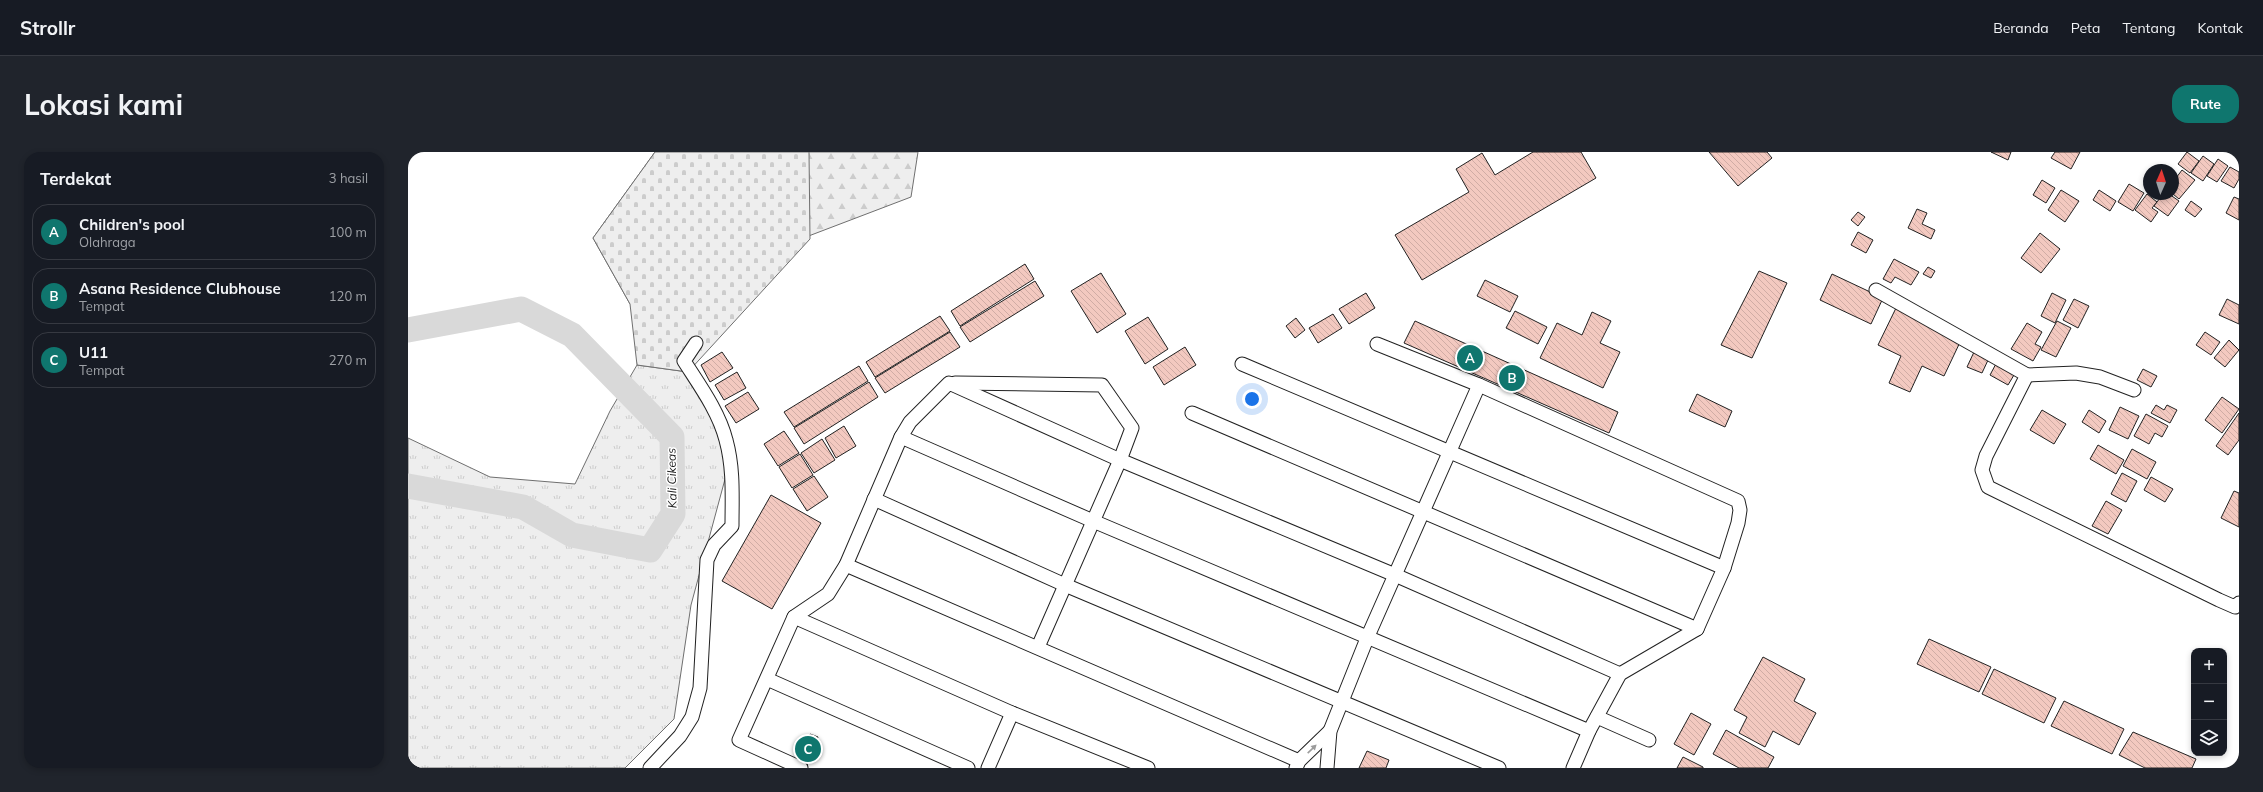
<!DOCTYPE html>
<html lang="id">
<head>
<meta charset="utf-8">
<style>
	:root { --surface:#171b24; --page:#20242c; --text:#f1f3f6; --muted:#9ea1a6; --line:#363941; --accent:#0f766e }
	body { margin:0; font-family:Mulish,sans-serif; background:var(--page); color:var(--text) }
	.controls { position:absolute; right:12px; bottom:12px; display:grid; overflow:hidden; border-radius:8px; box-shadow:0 2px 6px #0003 }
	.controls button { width:36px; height:36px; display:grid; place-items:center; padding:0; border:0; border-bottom:1px solid var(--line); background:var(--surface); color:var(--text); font:20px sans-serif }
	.compass { position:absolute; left:1735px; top:12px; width:36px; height:36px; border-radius:50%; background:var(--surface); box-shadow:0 2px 6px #0003; rotate:3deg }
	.you { position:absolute; left:844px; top:247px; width:14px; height:14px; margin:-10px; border:3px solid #fff; border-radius:50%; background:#1a73e8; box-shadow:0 0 0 6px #1a73e833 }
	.badge { display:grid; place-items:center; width:26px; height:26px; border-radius:50%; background:var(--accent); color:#fff; font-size:13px; font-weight:700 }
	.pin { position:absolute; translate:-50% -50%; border:2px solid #fff; box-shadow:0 1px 4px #0006 }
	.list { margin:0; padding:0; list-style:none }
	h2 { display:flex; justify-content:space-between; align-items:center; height:52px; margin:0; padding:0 16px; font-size:17px }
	h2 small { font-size:13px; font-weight:400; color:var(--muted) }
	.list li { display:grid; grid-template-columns:26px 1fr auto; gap:12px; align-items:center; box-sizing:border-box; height:56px; margin:0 8px 8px; padding:0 8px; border:1px solid var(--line); border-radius:16px }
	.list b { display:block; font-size:15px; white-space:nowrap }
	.list p { margin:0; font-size:13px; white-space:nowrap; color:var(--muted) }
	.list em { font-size:13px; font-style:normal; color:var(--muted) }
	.icon { flex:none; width:22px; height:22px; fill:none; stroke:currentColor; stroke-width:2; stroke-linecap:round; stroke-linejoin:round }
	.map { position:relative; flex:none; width:1831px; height:616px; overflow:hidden; border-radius:16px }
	header { display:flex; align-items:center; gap:24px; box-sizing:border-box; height:56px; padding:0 20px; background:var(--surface); border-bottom:1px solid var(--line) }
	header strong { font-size:19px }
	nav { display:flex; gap:22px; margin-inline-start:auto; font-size:14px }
	.intro { display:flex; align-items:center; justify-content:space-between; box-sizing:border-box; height:96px; padding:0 24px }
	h1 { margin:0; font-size:28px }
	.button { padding:10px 18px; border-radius:16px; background:var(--accent); color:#fff; font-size:14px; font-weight:700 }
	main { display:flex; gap:24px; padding:0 24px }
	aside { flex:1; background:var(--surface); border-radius:16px; box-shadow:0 2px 6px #0003 }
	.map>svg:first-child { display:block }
	.grass { fill:url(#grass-tufts); stroke:#6f6f6f }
	.forest { fill:url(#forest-firs); stroke:#6f6f6f }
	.cemetery { fill:url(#cemetery-stones); stroke:#6f6f6f }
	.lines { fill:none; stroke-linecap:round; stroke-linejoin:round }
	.river { stroke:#d9d9d9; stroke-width:25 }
	.building { fill:url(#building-back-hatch); stroke:#222 }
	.minor-casing { stroke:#222; stroke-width:15 }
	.minor { stroke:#fff; stroke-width:13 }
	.oneway { fill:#9c9c9c }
	.labels { text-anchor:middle; stroke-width:3; stroke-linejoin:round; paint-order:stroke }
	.water-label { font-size:12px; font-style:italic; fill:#222; stroke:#fff }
</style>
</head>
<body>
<header>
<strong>Strollr</strong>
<nav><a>Beranda</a><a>Peta</a><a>Tentang</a><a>Kontak</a></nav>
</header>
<div class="intro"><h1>Lokasi kami</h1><a class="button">Rute</a></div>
<main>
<aside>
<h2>Terdekat<small>3 hasil</small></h2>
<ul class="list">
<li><span class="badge">A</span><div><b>Children's pool</b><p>Olahraga</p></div><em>100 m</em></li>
<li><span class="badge">B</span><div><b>Asana Residence Clubhouse</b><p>Tempat</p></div><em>120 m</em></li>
<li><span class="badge">C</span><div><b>U11</b><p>Tempat</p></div><em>270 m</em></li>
</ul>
</aside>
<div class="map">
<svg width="1831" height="616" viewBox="0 0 1831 616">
	<defs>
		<pattern id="grass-tufts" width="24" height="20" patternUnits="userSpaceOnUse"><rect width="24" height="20" fill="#eee"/><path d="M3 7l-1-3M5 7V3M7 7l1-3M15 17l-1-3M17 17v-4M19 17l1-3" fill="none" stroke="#ccc"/></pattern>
		<pattern id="forest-firs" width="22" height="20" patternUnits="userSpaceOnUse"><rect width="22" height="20" fill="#eee"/><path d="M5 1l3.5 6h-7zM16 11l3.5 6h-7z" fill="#ccc"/></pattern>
		<pattern id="cemetery-stones" width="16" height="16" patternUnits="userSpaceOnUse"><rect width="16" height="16" fill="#eee"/><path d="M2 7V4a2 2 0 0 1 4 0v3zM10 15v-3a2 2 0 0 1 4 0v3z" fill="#ccc"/></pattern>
		<pattern id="building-back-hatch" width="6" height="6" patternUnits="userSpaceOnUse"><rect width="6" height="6" fill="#f3c9c0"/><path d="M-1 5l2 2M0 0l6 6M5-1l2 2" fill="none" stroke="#d0aca5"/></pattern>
	</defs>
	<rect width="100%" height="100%" fill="#fff"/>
	<polygon class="grass" points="229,213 280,220 323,305 283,453 266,567 217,616 0,616 0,286 82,325 167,332 202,259"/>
	<polygon class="forest" points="247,0 510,0 503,45 222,152 185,86"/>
	<polygon class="cemetery" points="247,0 401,0 402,87 280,220 229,213 222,152 185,86"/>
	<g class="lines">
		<polyline class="river" points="0,178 113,157 164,183 264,285 265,362 242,398 164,383 115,355 0,334"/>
	</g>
	<g class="building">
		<polygon points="1125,0 1173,0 1188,26 1014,128 987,83 1061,40 1048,17 1074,1 1087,23"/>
		<polygon points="1301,0 1359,0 1364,6 1330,34"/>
		<polygon points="1583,0 1603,0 1600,8"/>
		<polygon points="1647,0 1672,0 1663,17 1643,6"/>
		<polygon points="1779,0 1791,9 1782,21 1770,12"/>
		<polygon points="1795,4 1806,12 1795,29 1783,21"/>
		<polygon points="1810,7 1820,14 1809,30 1799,24"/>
		<polygon points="1822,15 1831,20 1831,27 1826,36 1813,29"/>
		<polygon points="1774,18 1787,28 1771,47 1765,42 1765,30"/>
		<polygon points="1634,28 1647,36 1638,51 1625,43"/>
		<polygon points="1721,32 1736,41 1725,59 1710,50"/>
		<polygon points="1653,38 1671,49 1657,70 1640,58"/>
		<polygon points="1691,38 1708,49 1702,59 1685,48"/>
		<polygon points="1739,42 1749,50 1744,56 1750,60 1743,70 1727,58"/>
		<polygon points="1755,42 1761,42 1771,49 1760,64 1746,54"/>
		<polygon points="1826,45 1831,47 1831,68 1818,61"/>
		<polygon points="1783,49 1794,57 1787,65 1777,58"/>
		<polygon points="1509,57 1519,61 1514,72 1527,78 1523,87 1500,76"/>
		<polygon points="1450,60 1457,65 1450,74 1443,68"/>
		<polygon points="1450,80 1465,88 1458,101 1443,93"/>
		<polygon points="1632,81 1652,97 1633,121 1613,106"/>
		<polygon points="1486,107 1511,120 1503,133 1487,125 1483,131 1475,127"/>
		<polygon points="617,112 626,127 552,174 543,159"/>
		<polygon points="1520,115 1527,119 1523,126 1515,122"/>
		<polygon points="1351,119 1379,131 1344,206 1313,193"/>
		<polygon points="693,121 718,162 689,181 663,139"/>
		<polygon points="1424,122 1475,146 1463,172 1412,148"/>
		<polygon points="1077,128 1110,144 1102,160 1069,144"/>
		<polygon points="627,129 636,144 562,190 552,175"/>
		<polygon points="958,141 967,156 941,172 931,157"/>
		<polygon points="1644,141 1658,148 1647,171 1633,164"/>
		<polygon points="1666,147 1681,154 1670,176 1655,168"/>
		<polygon points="1819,147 1831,153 1831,172 1811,163"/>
		<polygon points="1488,156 1554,186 1536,224 1514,214 1502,240 1481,231 1493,204 1470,193"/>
		<polygon points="1107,159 1139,175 1130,192 1098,176"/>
		<polygon points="1184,160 1203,169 1192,191 1212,200 1195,236 1132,206 1149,171 1174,183"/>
		<polygon points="925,162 934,176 910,191 901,176"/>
		<polygon points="532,164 542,179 467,225 458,210"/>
		<polygon points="740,165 760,197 737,212 717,179"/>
		<polygon points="888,166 897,178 887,186 878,174"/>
		<polygon points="1007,169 1210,260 1201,281 996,191"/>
		<polygon points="1649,169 1663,176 1648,205 1633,198"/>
		<polygon points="1619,171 1634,180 1627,192 1633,195 1625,209 1603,197"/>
		<polygon points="542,180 552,195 477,241 467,226"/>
		<polygon points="1797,180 1812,190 1803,203 1788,193"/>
		<polygon points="1821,188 1831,198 1817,215 1806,206"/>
		<polygon points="777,195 788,213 756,233 745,215"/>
		<polygon points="314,200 325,216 302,230 293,213"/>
		<polygon points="1566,200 1581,206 1574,221 1559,215"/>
		<polygon points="1590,208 1609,218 1600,233 1582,223"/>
		<polygon points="451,214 460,229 386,275 376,260"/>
		<polygon points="1735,217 1749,224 1743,235 1729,228"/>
		<polygon points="329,220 338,236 316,248 307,233"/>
		<polygon points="461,230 470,245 396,292 386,276"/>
		<polygon points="340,240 351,257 328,271 317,254"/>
		<polygon points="1289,242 1324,259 1317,275 1281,259"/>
		<polygon points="1814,245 1831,257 1814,281 1797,268"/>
		<polygon points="1748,253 1756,258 1759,253 1769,258 1762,271 1743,261"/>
		<polygon points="1712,255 1731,264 1720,287 1701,278"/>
		<polygon points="1634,258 1658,272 1646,292 1622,278"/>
		<polygon points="1681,258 1698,269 1691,281 1674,270"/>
		<polygon points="1831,261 1831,288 1820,303 1808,294"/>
		<polygon points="1738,262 1760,274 1754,285 1747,281 1741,292 1726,284"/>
		<polygon points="436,274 448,294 428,306 417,286"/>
		<polygon points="376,279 391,301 370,314 356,292"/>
		<polygon points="414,287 427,308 406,321 393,301"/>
		<polygon points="1690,293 1716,308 1708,322 1682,307"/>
		<polygon points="1724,297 1748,310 1739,327 1715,314"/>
		<polygon points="392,302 405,323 384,336 371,315"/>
		<polygon points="1714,321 1729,329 1718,350 1703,342"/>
		<polygon points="406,324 420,345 399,359 385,337"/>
		<polygon points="1743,325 1765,337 1757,350 1736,338"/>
		<polygon points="1826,339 1831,341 1831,375 1813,366"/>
		<polygon points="363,343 413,371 364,457 314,429"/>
		<polygon points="1698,349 1714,358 1700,382 1684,374"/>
		<polygon points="1521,487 1583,515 1571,540 1509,512"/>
		<polygon points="1355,505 1397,527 1386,549 1408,561 1391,593 1365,579 1357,595 1331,581 1339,565 1326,558"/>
		<polygon points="1586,517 1648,546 1636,571 1574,542"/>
		<polygon points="1656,549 1716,577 1704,602 1643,574"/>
		<polygon points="1283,561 1303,572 1286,603 1266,592"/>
		<polygon points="1318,578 1366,605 1360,616 1331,616 1305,602"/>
		<polygon points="1725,580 1788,607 1784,616 1737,616 1711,603"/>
		<polygon points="402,582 410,585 399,613 390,609"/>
		<polygon points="959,599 981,608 978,616 951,616"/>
		<polygon points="1275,605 1295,615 1295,616 1269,616"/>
	</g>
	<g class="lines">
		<g class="minor-casing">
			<g id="minor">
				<polyline points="1468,138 1619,223 1578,304 1574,318 1580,335 1811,448 1827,455 1831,451"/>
				<polyline points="834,212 1316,416"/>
				<polyline points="1619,223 1668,221 1692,225 1726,238"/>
				<polyline points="547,231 694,233 724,276 712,308 630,495"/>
				<polyline points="784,261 1289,477"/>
				<polyline points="493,285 685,369 1181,579 1212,522 1289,477 1316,416 1330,371 1332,358 1330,349 1071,233 969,192"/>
				<polyline points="466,347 657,433 1091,616"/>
				<polyline points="438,413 891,609"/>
				<polyline points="386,465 604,561 740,616"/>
				<polyline points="359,527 560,616"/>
				<polyline points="1189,565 1241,588"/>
				<path d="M242,616l30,-32 12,-19 8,-29 7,-128 7,-15 18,-19c0,-28 2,-57 -6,-86 -7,-28 -26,-54 -42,-79l12,-18"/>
				<polyline points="393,616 331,588 386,465 420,442 438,413 493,285 502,270 541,231 712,308 987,423 1212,522"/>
				<polyline points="580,616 604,561"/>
				<polyline points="888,616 891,609 922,579"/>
				<polyline points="919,616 922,579 960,484 1071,233"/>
				<polyline points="1165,616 1181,579"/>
			</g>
		</g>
		<use href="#minor" class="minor"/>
	</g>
	<defs><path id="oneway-solid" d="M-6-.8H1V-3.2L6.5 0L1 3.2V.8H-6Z"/></defs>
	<use class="oneway" href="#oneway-solid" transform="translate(904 597) rotate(-44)"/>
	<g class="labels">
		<g class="water-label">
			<text transform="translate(264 326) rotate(-91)" y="4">Kali Cikeas</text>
		</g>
	</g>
</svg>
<div class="controls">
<button>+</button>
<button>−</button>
<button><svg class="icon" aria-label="layers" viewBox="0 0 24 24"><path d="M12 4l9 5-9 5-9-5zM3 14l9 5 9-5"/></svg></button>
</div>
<svg class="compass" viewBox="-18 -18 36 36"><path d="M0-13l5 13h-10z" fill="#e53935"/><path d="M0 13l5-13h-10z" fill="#9ea1a6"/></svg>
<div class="you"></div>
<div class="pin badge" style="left:1062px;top:206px">A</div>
<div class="pin badge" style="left:1104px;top:226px">B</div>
<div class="pin badge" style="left:400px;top:597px">C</div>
</div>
</main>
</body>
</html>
